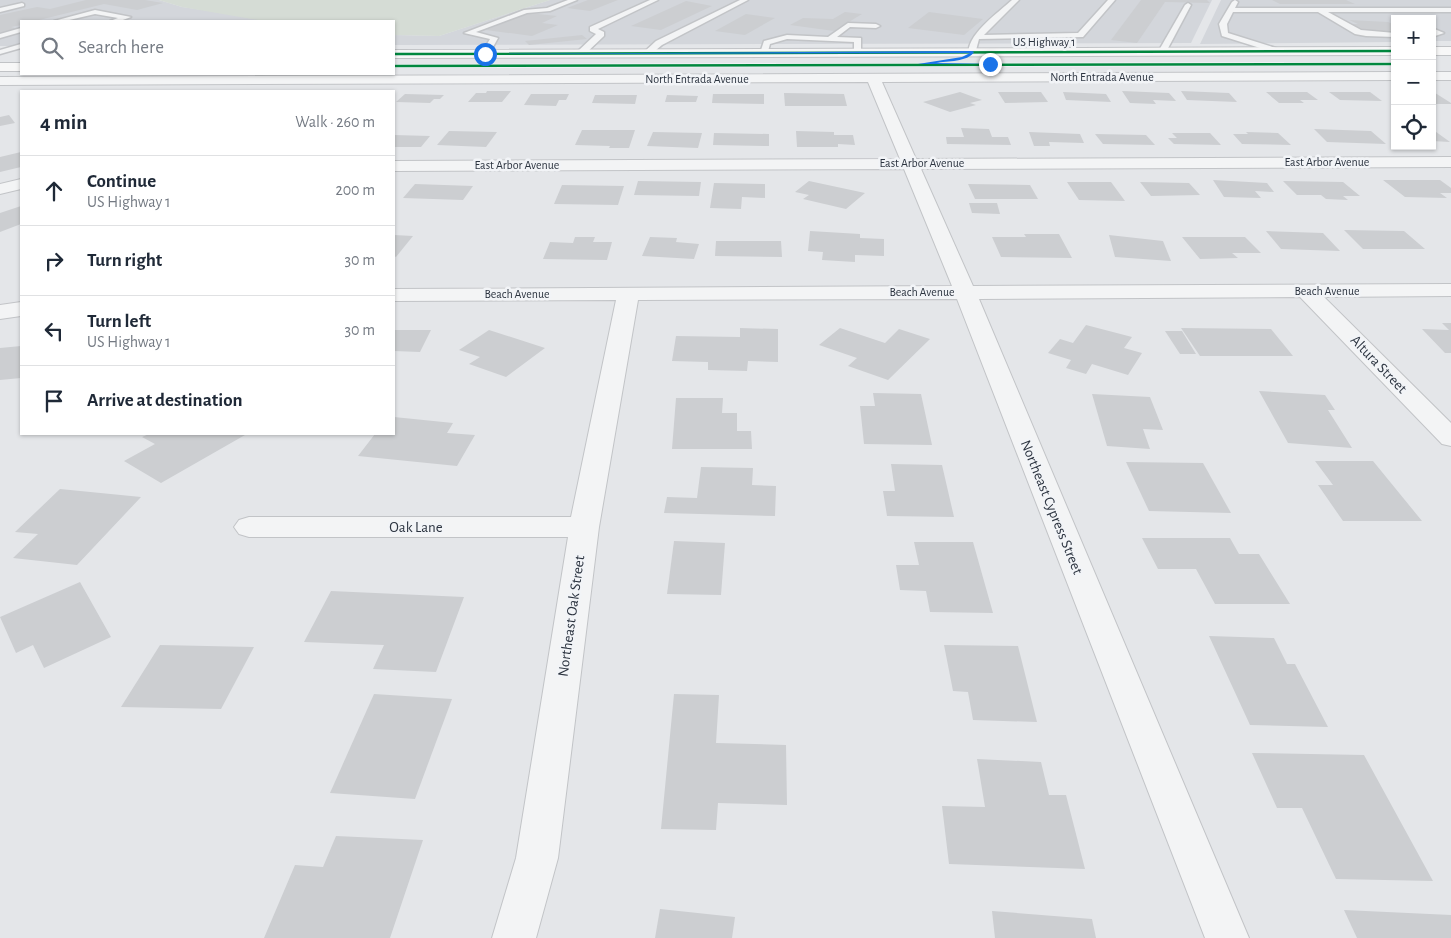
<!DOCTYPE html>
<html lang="en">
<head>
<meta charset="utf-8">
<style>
	:root { --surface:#fff; --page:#f2f2f3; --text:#1f2937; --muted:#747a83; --line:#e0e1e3 }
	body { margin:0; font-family:"Alegreya Sans",sans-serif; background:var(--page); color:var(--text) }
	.controls { position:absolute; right:15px; top:15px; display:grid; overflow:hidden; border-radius:0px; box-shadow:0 1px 4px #0004 }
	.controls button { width:45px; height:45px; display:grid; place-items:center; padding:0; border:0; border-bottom:1px solid var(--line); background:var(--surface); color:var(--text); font:25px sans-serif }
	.stop { position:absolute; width:15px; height:15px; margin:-11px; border:4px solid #1a73e8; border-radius:50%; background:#fff }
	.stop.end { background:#1a73e8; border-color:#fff; box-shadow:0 1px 5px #0008 }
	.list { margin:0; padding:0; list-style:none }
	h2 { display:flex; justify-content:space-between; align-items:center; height:65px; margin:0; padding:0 20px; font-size:21px }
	h2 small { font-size:16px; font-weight:400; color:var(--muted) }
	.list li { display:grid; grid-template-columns:32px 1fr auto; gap:15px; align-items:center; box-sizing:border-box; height:70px; padding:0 20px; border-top:1px solid var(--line) }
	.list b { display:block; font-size:19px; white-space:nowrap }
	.list p { margin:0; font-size:16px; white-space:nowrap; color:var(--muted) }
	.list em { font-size:16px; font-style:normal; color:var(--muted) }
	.icon { flex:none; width:28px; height:28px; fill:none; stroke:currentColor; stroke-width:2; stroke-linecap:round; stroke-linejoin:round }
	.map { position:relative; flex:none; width:1451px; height:938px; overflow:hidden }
	.search { position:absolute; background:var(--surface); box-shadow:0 1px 4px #0004; left:20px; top:20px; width:375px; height:55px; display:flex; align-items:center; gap:12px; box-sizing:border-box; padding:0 18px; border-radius:0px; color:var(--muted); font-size:19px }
	.panel { position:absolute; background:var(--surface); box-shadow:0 1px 4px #0004; left:20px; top:90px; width:375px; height:345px; border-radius:0px }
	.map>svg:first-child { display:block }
	.built { fill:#d3d6db }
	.green { fill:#d5dcd5 }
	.building { fill:#ccced1 }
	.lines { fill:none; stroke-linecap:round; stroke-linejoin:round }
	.service-casing { stroke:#c2c4c7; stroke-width:3 }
	.minor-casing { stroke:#c2c4c7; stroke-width:2 }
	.primary-casing { stroke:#c1c3c6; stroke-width:2 }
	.service { fill:#f3f4f5; fill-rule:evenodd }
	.minor { fill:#f3f4f5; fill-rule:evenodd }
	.primary { fill:#f7f7f7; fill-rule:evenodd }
	.cycleway-casing { stroke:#f2f4f7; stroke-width:4 }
	.cycleway { stroke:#00873e; stroke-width:2.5 }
	.route { fill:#1a73e8 }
	.labels { text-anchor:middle; stroke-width:5; stroke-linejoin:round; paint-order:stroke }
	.far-street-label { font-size:12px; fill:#2c3440; stroke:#f2f4f7 }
	.street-label { font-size:15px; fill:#2c3440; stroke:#f2f4f7 }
</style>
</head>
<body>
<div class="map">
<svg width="1451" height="938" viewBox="0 0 1451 938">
	<rect width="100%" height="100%" fill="#e4e6e9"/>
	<g class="built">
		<polygon points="0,0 159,0 182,7 280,21 21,21 21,46 0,46"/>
		<polygon points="550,0 1212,0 1191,43 394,45 394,35 439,36"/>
		<polygon points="1221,0 1451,0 1451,41 1432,41 1432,19 1395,19 1395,42 1200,44"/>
	</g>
	<polygon class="green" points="159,0 550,0 439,36 394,35 394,21 258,20 182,7"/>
	<g class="building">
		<polygon points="86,0 145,0 163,3 137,10 104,4 35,21 21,21 21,25 11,27 18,29 0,33 0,15 37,7 50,9"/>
		<polygon points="588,0 618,0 590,11 567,8"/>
		<polygon points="1141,0 1207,0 1210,3 1165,2 1137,43 1111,40"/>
		<polygon points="1272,0 1346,0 1355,4 1280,4"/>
		<polygon points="686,1 712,6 661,30 631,26"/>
		<polygon points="845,12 862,14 834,31 790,25 803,18 833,19"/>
		<polygon points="929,12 983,19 964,35 908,28"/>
		<polygon points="529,13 557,16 542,23 558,25 532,36 486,30"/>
		<polygon points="746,14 775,18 745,35 715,31"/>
		<polygon points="1349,20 1388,22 1395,25 1395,32 1359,30 1348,24 1358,24"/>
		<polygon points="582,35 587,39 529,45 525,41"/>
		<polygon points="487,91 511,91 502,102 468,102 476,93 486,93"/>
		<polygon points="1122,91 1169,93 1176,101 1153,100 1156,104 1130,103"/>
		<polygon points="1181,91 1229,93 1237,102 1187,100"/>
		<polygon points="1432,91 1451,103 1451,104 1432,104"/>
		<polygon points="960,92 982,100 970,103 976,105 950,112 923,102"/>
		<polygon points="998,92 1041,92 1048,102 1005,103"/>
		<polygon points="1063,92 1106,94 1111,102 1066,100"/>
		<polygon points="1266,92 1307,92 1318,100 1300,100 1304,103 1279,103"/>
		<polygon points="1329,92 1370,92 1382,101 1340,100"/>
		<polygon points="784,93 844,94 847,106 785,106"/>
		<polygon points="405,94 444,95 440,99 434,99 430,103 396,102"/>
		<polygon points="531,94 569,94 566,100 559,100 556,106 524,105"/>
		<polygon points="713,94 764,94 764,104 712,103"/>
		<polygon points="595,95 637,95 635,104 592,103"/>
		<polygon points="667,95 698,96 696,102 665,102"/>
		<polygon points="9,115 15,123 0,126 0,117"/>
		<polygon points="961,128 989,129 992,137 1008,137 1011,145 947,144 946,137 964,137"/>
		<polygon points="1314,129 1371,131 1386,144 1327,142"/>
		<polygon points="1432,129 1450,142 1432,141"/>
		<polygon points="582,130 635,130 629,148 609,148 610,146 575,145"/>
		<polygon points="449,131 497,132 486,147 437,145"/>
		<polygon points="796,131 834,132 834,135 853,135 855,145 838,144 838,147 797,147"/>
		<polygon points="653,132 702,133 698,148 647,146"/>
		<polygon points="1029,132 1080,134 1084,143 1049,142 1050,146 1034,146"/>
		<polygon points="1246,132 1278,133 1291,145 1242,144 1233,134 1248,134"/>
		<polygon points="714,133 769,134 769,146 713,145"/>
		<polygon points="1172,133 1210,133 1221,145 1174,144 1168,138 1177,138"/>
		<polygon points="1095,134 1146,135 1155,145 1103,144"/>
		<polygon points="394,135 430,136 421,147 394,147"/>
		<polygon points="21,152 21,167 0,172 0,157"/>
		<polygon points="1213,180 1267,183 1274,192 1255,191 1261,198 1224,197"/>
		<polygon points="1383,180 1440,180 1451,188 1451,193 1440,193 1447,198 1405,197"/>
		<polygon points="638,181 701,182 699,196 634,195"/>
		<polygon points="809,181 865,193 846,209 803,199 809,195 795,192"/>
		<polygon points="1283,181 1343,182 1360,196 1343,196 1348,200 1326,199 1321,195 1297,195"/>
		<polygon points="1067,182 1111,182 1125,201 1079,200"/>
		<polygon points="1140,182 1189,183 1200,195 1151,196"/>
		<polygon points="714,183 765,184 765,198 742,197 741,209 710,208"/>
		<polygon points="415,184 473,186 463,200 403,198"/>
		<polygon points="968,184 1030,185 1038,199 975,199"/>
		<polygon points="562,185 624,186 618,205 554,204"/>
		<polygon points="969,203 997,203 1000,214 972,213"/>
		<polygon points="21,206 21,224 0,232 0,213"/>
		<polygon points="1344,230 1404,231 1425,249 1363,249"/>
		<polygon points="810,231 860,234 860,238 884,239 884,256 855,255 855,262 822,260 823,252 808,251"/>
		<polygon points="1266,231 1323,233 1340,251 1281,249"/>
		<polygon points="1024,234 1059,234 1072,258 1001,257 992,237 1026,237"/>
		<polygon points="394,235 413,236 396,257 394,256"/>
		<polygon points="1109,235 1163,241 1171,261 1115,257"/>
		<polygon points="575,237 595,237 593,242 612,242 607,260 543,259 550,242 573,243"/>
		<polygon points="650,237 677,238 676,242 699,244 694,259 642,256"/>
		<polygon points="1182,237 1245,237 1261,253 1232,253 1238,258 1200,259"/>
		<polygon points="716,241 781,241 782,257 715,256"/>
		<polygon points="1442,323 1451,323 1451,353 1445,353 1422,329 1449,330"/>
		<polygon points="1086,325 1132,337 1124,348 1142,353 1128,375 1092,364 1086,374 1066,368 1071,360 1048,353 1060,339 1073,343"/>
		<polygon points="740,328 778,329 778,362 748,361 747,371 708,370 708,362 672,361 676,336 740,337"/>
		<polygon points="840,328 885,343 899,329 930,339 888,380 848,366 857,358 819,345"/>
		<polygon points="1181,328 1271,329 1293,356 1200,356"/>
		<polygon points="394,330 431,330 420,352 394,351"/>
		<polygon points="489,330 545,348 506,377 469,364 480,357 459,350"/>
		<polygon points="1165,331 1182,331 1196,354 1180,354"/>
		<polygon points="21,346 21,378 0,380 0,348"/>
		<polygon points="1259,391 1325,395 1335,410 1328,410 1352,448 1288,443"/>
		<polygon points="873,393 921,394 932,445 864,444 860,406 875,406"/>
		<polygon points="1092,394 1150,397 1163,430 1143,429 1150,449 1107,446"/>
		<polygon points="676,398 723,398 722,413 737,413 737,431 751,431 752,449 672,449"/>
		<polygon points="394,417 453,423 447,433 475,435 457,466 358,456 375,434 394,434"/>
		<polygon points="149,434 243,434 245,435 161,483 124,461 155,444 142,437"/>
		<polygon points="1315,461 1373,461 1422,521 1343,521 1318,485 1333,485"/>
		<polygon points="1126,462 1203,463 1231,513 1149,511"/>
		<polygon points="891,464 942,465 954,517 887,516 883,491 895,491"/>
		<polygon points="701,467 753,468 752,485 776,486 775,516 664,513 667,497 697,498"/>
		<polygon points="60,489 141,497 77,565 13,558 38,534 15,532"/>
		<polygon points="1142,538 1230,538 1239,554 1259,554 1290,604 1215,604 1196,569 1158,569"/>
		<polygon points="674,541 725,543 721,595 667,594"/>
		<polygon points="914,542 973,542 993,613 930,612 926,591 900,590 896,565 919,565"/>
		<polygon points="80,582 111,637 44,668 33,645 16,653 0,617"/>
		<polygon points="331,591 464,597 436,672 373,669 384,645 304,642"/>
		<polygon points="1209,636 1274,638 1287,664 1295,664 1328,727 1250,725"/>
		<polygon points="160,645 254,647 221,709 121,707"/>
		<polygon points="944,645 1018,646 1037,722 973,720 968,692 953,691"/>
		<polygon points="374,694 452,699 415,799 330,793"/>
		<polygon points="674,694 719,695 716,743 786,745 787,805 718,803 716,830 661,829"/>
		<polygon points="1252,753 1364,755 1433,881 1336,879 1302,808 1277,808"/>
		<polygon points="977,759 1041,762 1049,795 1066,795 1085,869 949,864 942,806 985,807"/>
		<polygon points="336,836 423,840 390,938 264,938 295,865 323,867"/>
		<polygon points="660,909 735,917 732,938 655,938"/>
		<polygon points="1344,910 1451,915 1451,938 1357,938"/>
		<polygon points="992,911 1092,919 1096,938 995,938"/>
	</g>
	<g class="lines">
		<g class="service-casing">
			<g id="service">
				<polygon points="568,0 577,0 550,11 527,13 476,32 498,38 488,56 481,54 490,39 464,33 524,10 547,8"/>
				<polygon points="650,0 658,0 598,29 604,32 604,36 584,55 578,55 578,51 596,34 590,31 590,27"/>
				<polygon points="740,0 748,0 662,45 650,55 643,53 656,41"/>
				<path d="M1012,0h7l-35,35 94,-2 30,-33h7l-32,37 -104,2 -4,15h-6c-4,-18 31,-43 43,-54z"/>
				<polygon points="1235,0 1238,2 1235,8 1451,8 1451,12 1328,12 1361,30 1395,33 1395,37 1366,36 1355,34 1318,12 1233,12 1227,24 1228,33 1279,49 1280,51 1276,53 1222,36 1219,24 1232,2"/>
				<polygon points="22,3 24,4 24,6 0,12 0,8"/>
				<polygon points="1188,3 1191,5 1166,52 1159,54 1158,52 1185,5"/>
				<polygon points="95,10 131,17 120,21 110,21 118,18 95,14 65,21 54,21"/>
				<polygon points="848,23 876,24 880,26 876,28 850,27 837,37 861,38 861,54 854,52 854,42 787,39 770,44 767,55 760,53 764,41 787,35 828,37"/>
				<polygon points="21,28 21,32 0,38 0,34"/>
				<polygon points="1432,28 1444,33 1432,37"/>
				<polygon points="21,44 21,48 0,54 0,50"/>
			</g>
		</g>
		<g class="minor-casing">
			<g id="minor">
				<polygon points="1395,72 1395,80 882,82 916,159 1451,157 1451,167 921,169 973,286 1451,284 1451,296 1324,297 1451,423 1451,446 1442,444 1300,297 979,299 1249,938 1205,938 957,299 638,300 599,527 558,858 536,938 492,938 516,858 568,537 249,537 239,534 234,527 239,520 249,517 571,517 616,300 394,301 394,289 952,286 904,169 394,171 394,161 900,159 868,82 0,85 0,77"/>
				<rect x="1432" y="72" width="19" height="8"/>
				<polygon points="21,179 21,189 0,194 0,184"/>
				<polygon points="21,302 21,316 0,319 0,305"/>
			</g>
		</g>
		<g class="primary-casing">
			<g id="primary">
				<polygon points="1395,47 1395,55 394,58 394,50"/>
				<rect x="1432" y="47" width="19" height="8"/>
				<rect x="0" y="63" width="21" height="8"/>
			</g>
		</g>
		<use href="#service" class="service"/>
		<use href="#minor" class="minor"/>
		<use href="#primary" class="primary"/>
		<g class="cycleway-casing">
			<g id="cycleway">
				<polyline points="394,54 1395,51"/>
				<polyline points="394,66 1395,64"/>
			</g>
		</g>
		<use href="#cycleway" class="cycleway"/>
	</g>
	<path class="route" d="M972,51l2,1c-6,10 -27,9 -38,11l56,1h-74l44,-7 8,-4 -487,1z"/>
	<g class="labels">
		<g class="far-street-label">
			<text x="1044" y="46">US Highway 1</text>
			<text x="1102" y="81">North Entrada Avenue</text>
			<text x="697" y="83">North Entrada Avenue</text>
			<text x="1327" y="166">East Arbor Avenue</text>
			<text x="922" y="167">East Arbor Avenue</text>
			<text x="517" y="169">East Arbor Avenue</text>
			<text x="1327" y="295">Beach Avenue</text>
			<text x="922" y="296">Beach Avenue</text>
			<text x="517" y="298">Beach Avenue</text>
		</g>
		<g class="street-label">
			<text transform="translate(1379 364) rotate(46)" y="5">Altura Street</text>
			<text transform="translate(1052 507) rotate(68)" y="5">Northeast Cypress Street</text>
			<text x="416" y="532">Oak Lane</text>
			<text transform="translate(571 616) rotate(-82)" y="5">Northeast Oak Street</text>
		</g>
	</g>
</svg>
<div class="controls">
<button>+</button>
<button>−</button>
<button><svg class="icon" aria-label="locate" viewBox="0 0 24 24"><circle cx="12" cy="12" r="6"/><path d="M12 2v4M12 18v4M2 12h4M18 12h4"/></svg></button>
</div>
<div class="stop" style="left:485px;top:54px"></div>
<div class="stop end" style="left:990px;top:64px"></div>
<div class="search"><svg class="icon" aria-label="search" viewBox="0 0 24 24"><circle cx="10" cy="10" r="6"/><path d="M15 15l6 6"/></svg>Search here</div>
<section class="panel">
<h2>4 min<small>Walk · 260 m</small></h2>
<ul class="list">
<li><svg class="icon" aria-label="ahead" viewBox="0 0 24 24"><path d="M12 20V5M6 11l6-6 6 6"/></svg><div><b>Continue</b><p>US Highway 1</p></div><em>200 m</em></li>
<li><svg class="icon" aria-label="right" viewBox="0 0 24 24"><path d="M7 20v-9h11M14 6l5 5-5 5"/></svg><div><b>Turn right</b></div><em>30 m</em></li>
<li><svg class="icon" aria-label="left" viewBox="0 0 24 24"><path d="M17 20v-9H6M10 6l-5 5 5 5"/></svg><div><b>Turn left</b><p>US Highway 1</p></div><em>30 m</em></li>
<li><svg class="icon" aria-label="arrive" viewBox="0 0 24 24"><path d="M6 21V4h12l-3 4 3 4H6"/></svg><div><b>Arrive at destination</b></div></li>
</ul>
</section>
</div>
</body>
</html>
